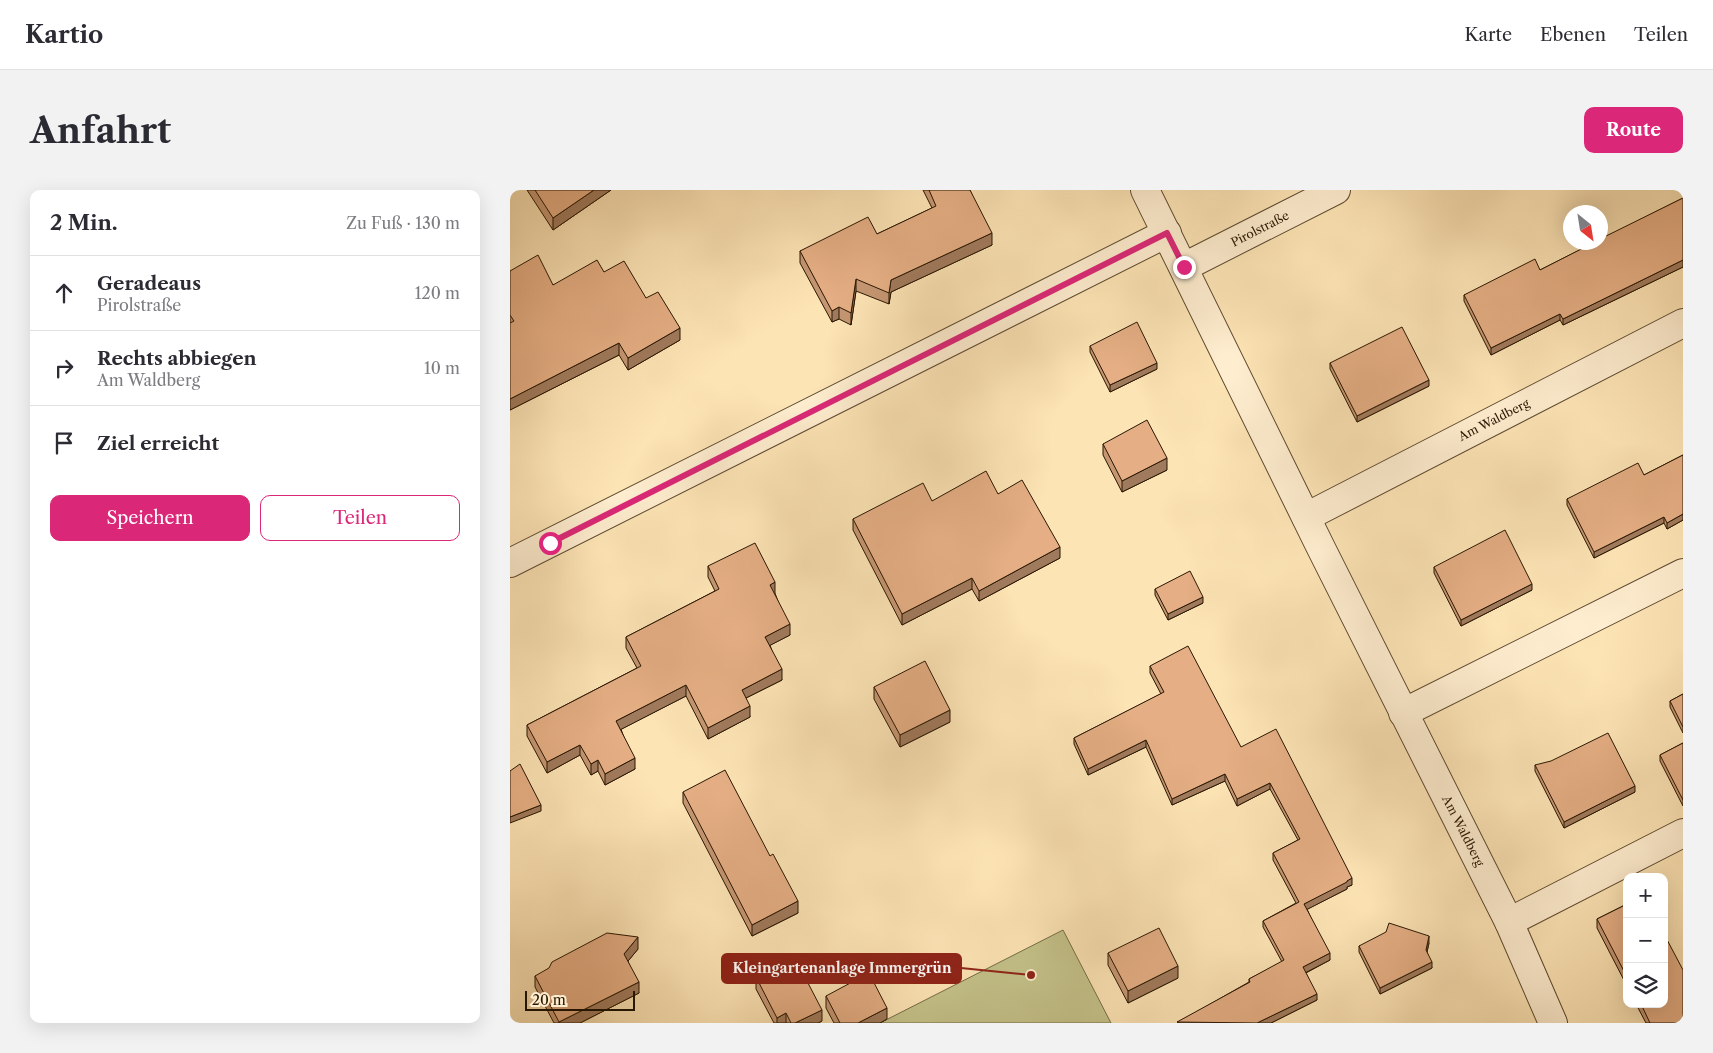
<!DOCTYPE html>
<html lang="de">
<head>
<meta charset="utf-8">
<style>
	:root { --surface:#fff; --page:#f2f2f3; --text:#2b2b33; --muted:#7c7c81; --line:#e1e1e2; --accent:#db2777 }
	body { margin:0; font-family:"Libre Caslon Text",serif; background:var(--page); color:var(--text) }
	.controls { position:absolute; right:15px; bottom:15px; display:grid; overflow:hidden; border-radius:10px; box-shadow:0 5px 20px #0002 }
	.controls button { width:45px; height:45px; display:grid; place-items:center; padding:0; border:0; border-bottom:1px solid var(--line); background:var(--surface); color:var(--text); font:25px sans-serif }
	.compass { position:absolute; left:1053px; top:15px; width:45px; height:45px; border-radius:50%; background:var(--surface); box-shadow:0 5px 20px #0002; rotate:150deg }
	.scale { position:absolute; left:15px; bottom:12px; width:110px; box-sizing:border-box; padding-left:5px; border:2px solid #291702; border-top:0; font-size:14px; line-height:18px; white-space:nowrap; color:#291702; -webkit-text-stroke:4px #feedcf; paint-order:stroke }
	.stop { position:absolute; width:15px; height:15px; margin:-11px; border:4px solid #db2777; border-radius:50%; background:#fff }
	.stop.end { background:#db2777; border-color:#fff; box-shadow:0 1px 5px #0008 }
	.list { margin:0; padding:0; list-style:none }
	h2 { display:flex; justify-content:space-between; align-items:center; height:65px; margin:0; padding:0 20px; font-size:21px }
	h2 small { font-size:16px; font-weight:400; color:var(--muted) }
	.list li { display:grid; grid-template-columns:32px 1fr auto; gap:15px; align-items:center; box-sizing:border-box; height:75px; padding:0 20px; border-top:1px solid var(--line) }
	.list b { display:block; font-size:19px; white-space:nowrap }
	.list p { margin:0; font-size:16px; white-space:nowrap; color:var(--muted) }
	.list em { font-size:16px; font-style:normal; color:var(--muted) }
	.actions { display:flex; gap:10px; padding:15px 20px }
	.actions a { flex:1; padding:11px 0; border:1px solid var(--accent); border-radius:10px; text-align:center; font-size:18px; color:var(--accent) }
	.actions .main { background:var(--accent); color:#fff }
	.icon { flex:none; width:28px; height:28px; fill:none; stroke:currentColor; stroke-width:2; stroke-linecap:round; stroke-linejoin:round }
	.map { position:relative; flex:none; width:1173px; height:833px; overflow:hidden; border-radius:10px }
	header { display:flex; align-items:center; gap:30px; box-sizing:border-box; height:70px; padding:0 25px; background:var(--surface); border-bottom:1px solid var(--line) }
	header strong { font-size:24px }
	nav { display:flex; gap:28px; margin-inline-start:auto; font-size:18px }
	.intro { display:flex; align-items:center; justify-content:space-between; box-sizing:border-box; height:120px; padding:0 30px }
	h1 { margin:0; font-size:35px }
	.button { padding:12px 22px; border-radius:10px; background:var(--accent); color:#fff; font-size:18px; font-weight:700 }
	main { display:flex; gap:30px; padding:0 30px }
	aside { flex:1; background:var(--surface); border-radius:10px; box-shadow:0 5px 20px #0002 }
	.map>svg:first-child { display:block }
	.green { fill:#c4c28a; stroke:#766c46 }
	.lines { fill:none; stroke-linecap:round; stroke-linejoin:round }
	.minor-casing { stroke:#5e4a2f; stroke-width:30 }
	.minor { stroke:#feedcf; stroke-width:28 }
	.wall { fill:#c59672; stroke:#291702 }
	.shaded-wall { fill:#a07a5c; stroke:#291702 }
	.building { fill:#e5ae84; stroke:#291702 }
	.route { stroke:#db2777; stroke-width:6 }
	.labels { text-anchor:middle; stroke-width:4.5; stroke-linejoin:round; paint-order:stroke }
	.street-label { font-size:12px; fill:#291702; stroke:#feedcf }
	.leader { fill:none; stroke:#8f2418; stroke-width:2 }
	.callout-dot { fill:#8f2418; stroke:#feedcf; stroke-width:2 }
	.callout { fill:#8f2418; stroke:#8f2418; stroke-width:2 }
	.callout-label { font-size:14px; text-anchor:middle; font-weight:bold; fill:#fff }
</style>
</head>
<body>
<header>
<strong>Kartio</strong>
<nav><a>Karte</a><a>Ebenen</a><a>Teilen</a></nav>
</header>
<div class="intro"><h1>Anfahrt</h1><a class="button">Route</a></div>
<main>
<aside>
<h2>2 Min.<small>Zu Fuß · 130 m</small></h2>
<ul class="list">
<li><svg class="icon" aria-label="ahead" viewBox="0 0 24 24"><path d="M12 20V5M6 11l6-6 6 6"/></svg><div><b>Geradeaus</b><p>Pirolstraße</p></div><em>120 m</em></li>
<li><svg class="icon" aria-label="right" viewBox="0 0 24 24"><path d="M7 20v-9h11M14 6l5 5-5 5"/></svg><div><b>Rechts abbiegen</b><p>Am Waldberg</p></div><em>10 m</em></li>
<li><svg class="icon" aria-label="arrive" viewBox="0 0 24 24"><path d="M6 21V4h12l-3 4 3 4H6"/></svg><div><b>Ziel erreicht</b></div></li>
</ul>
<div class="actions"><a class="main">Speichern</a><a>Teilen</a></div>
</aside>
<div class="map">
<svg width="1173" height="833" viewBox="0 0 1173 833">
	<rect width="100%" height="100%" fill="#fde4b5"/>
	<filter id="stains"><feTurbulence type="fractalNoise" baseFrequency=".004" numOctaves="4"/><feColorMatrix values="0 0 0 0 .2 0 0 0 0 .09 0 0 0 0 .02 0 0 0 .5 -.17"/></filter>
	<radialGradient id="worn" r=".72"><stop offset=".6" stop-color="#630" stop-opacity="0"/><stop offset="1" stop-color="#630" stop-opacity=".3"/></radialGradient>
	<polygon class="green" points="553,740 601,833 370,833"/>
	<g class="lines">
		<g class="minor-casing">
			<g id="minor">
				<polyline points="635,0 811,358 999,732 1043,833"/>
				<polyline points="674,77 826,0"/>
				<polyline points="796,327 1173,133"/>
				<polyline points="0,373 657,43"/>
				<polyline points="893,523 1173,383"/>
				<polyline points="999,732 1173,643"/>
			</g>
		</g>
		<use href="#minor" class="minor"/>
	</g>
	<g class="wall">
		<polygon points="17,0 101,0 43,40"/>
		<polygon points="413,0 460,0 482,55 381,102 379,114 346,101 341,135 329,129 322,132 290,73 290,61 367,44 422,18"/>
		<polygon points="1173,8 1173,77 1053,135 1050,130 981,165 954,111 954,105 1030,80"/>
		<polygon points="0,81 43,95 94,82 136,108 170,150 118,180 109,165 0,220"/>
		<polygon points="580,156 647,179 600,202 580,162"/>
		<polygon points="820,173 919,196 847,232 820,179"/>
		<polygon points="593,254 657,280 612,302 593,265"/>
		<polygon points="1173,265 1173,330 1157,339 1154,333 1084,368 1057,315 1057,309 1134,285"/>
		<polygon points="488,304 550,368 469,411 462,399 392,435 343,340 343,329 422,311"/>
		<polygon points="198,376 265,403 280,445 260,455 272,490 236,508 240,527 198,549 176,506 111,539 125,579 95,595 88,581 81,585 70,565 37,583 17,546 17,535 127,478 116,458 116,447 205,401 198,387"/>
		<polygon points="924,377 1022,400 951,436 924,383"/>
		<polygon points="645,399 693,413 658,430 645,405"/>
		<polygon points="640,476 731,557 842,695 837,697 837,699 797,719 820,770 796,783 807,810 761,833 667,833 739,792 739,789 772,772 753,737 753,731 786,713 763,670 763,663 788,650 760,599 727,616 715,591 662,615 636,557 578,585 564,554 564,548 651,504 640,483"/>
		<polygon points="364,497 440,532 390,557 364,509"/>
		<polygon points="1173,504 1173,543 1160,517 1160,511"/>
		<polygon points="1173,553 1173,616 1150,571 1150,565"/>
		<polygon points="1025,575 1125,602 1054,638 1025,581"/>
		<polygon points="173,602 260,666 288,723 242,746 173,613"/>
		<polygon points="1117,714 1117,796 1087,738 1087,729"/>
		<polygon points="919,753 917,762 922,778 870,804 849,762 849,756"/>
		<polygon points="128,759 118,771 129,803 70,833 44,833 25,797 25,786"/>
		<polygon points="598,763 668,788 618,813 598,775"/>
		<polygon points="246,787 312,831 308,833 264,833 246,799"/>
		<polygon points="316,806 377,829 370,833 324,833 316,818"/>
		<polygon points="1126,814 1154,814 1173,833 1136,833"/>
	</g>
	<g class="shaded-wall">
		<polygon points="84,0 101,0 43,40 43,28"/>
		<polygon points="482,43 482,55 381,102 379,114 379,103 381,90"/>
		<polygon points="1173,70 1173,77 1053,135 1053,129"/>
		<polygon points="346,89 346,101 341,135 341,123"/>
		<polygon points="329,117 329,129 322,132 322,121"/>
		<polygon points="1050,124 1050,130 981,165 981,158"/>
		<polygon points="170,138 170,150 118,180 118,168"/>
		<polygon points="109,153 109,165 0,220 0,209"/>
		<polygon points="647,173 647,179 600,202 600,195"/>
		<polygon points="919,190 919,196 847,232 847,226"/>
		<polygon points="657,268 657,280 612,302 612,291"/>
		<polygon points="1173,324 1173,330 1157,339 1157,333"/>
		<polygon points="1154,327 1154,333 1084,368 1084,362"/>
		<polygon points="550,357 550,368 469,411 469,401"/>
		<polygon points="462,388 462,399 392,435 392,424"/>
		<polygon points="265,392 265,403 260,405 260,395"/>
		<polygon points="1022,394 1022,400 951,436 951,430"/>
		<polygon points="693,407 693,413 658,430 658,424"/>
		<polygon points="280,434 280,445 255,458 255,447"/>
		<polygon points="272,479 272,490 232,510 232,500"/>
		<polygon points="176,495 176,506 106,542 106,531"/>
		<polygon points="240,516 240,527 198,549 198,538"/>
		<polygon points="440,520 440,532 390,557 390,545"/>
		<polygon points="636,550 636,557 578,585 578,579"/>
		<polygon points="70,555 70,565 37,583 37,572"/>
		<polygon points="125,568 125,579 95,595 95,584"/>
		<polygon points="88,570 88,581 81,585 81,574"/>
		<polygon points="715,584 715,591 662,615 662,609"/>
		<polygon points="760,593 760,599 727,616 727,609"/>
		<polygon points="1125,596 1125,602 1054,638 1054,632"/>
		<polygon points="31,615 31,621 0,633 0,627"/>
		<polygon points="842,688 842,695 837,697 837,699 794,721 794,714"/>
		<polygon points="288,711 288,723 242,746 242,735"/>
		<polygon points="919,746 919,753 916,766 916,760"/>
		<polygon points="128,747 128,759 114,776 114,764"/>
		<polygon points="820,763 820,770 793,784 793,777"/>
		<polygon points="922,772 922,778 870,804 870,798"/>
		<polygon points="668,776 668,788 618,813 618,801"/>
		<polygon points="129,792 129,803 70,833 49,833 49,832"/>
		<polygon points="807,804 807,810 761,833 747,833"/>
		<polygon points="377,818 377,829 370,833 348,833"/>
		<polygon points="312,820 312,831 308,833 285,833"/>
		<polygon points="276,823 276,833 267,833 267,828"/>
	</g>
	<g class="building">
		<polygon points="25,0 84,0 43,28"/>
		<polygon points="419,0 460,0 482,43 381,90 379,103 346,89 341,123 329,117 322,121 290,61 358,27 367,44 426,16"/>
		<polygon points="1173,8 1173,70 1053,129 1050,124 981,158 954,105 1025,69 1030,80 1085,52 1090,52 1090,49"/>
		<polygon points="28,65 43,95 87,70 94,82 114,71 136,108 148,102 170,138 118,168 109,153 0,209 0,133 4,131 0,125 0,81"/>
		<polygon points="627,132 647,173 600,195 580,156"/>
		<polygon points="892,137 919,190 847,226 820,173"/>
		<polygon points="637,230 657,268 612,291 593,254"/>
		<polygon points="1173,265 1173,324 1157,333 1154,327 1084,362 1057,309 1128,273 1134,285"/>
		<polygon points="476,281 488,304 512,290 550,357 469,401 462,388 392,424 343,329 413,293 422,311"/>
		<polygon points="995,340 1022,394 951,430 924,377"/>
		<polygon points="245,353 265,392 260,395 280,434 255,447 272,479 232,500 240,516 198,538 176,495 106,531 125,568 95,584 88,570 81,574 70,555 37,572 17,535 131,476 116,447 209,399 198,376"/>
		<polygon points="680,381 693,407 658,424 645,399"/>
		<polygon points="678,456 731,557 766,539 842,688 837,691 837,692 794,714 820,763 793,777 807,804 747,833 667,832 740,792 739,789 774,770 753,731 789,712 763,663 790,649 760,593 727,609 715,584 662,609 636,550 578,579 564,548 654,502 640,476"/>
		<polygon points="415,471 440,520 390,545 364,497"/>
		<polygon points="1173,504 1173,537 1160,511"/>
		<polygon points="1098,543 1125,596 1054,632 1025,575 1041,571"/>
		<polygon points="1173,553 1173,610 1150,565"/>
		<polygon points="10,574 31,615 0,627 0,581"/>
		<polygon points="215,580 260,666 263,664 288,711 242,735 173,602"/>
		<polygon points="1117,714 1117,787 1087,729"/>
		<polygon points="879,733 919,746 916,760 922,772 870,798 849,756 876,742"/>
		<polygon points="649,738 668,776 618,801 598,763"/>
		<polygon points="97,743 128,747 114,764 129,792 49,832 25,786 39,778 42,772"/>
		<polygon points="1154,744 1173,780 1173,833 1140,833 1131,814 1154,814"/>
		<polygon points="285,768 312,820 285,833 281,833 276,823 267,828 246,787"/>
		<polygon points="359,783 377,818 348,833 330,833 316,806"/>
	</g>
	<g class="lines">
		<polyline class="route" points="40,353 657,43 674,77"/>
	</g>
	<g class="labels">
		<g class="street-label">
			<text transform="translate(750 39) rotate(-27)" y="4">Pirolstraße</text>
			<text transform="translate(984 230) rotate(-27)" y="4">Am Waldberg</text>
			<text transform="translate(953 641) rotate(63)" y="4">Am Waldberg</text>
		</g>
	</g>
	<path class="leader" d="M521 785L451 778"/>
	<circle class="callout-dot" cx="521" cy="785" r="5"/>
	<rect class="callout" x="212" y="764" width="239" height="29" rx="5"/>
	<g class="callout-label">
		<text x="332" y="783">Kleingartenanlage Immergrün</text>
	</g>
	<rect width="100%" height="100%" filter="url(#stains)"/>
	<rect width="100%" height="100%" fill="url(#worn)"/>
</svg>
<div class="controls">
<button>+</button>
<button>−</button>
<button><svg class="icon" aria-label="layers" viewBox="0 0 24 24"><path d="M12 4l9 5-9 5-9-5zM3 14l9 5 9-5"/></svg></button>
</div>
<svg class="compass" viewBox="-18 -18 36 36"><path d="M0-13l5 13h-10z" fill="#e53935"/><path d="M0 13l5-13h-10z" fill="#7c7c81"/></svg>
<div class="scale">20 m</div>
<div class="stop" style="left:40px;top:353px"></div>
<div class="stop end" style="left:674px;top:77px"></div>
</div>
</main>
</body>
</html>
